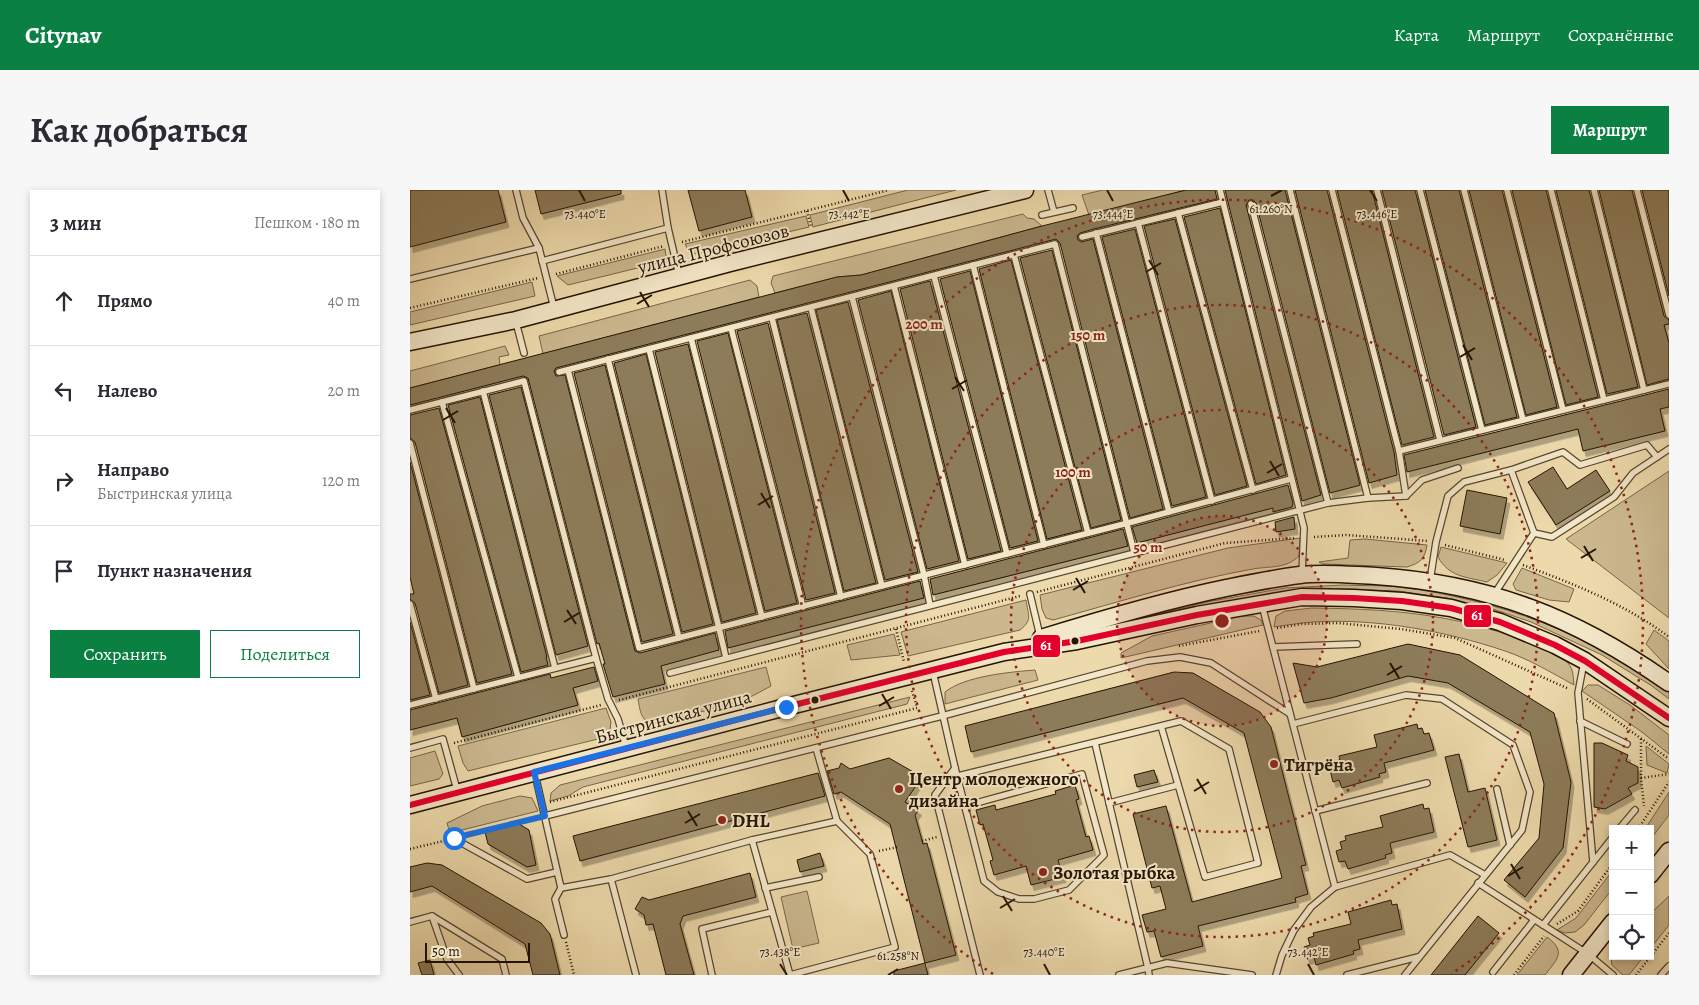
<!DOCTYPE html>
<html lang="ru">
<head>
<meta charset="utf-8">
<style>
	:root { --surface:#fff; --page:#f7f7f7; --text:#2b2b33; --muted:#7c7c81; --line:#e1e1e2; --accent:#0b8043 }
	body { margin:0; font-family:Alegreya,serif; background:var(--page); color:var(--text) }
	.controls { position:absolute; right:15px; bottom:15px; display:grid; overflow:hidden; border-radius:0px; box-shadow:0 2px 8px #0003 }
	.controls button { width:45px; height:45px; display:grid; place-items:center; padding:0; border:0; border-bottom:1px solid var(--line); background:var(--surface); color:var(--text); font:25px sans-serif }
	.scale { position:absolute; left:15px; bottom:12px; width:105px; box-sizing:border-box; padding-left:5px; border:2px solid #251401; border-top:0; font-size:14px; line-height:18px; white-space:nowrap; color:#251401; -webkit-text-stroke:4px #f3e7c9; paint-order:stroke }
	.stop { position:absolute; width:15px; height:15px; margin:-11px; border:4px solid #1a73e8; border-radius:50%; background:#fff }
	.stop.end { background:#1a73e8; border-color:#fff; box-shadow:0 1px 5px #0008 }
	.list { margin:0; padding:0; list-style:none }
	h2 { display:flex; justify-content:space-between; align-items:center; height:65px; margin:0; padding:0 20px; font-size:21px }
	h2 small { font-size:16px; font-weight:400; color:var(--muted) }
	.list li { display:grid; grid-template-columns:32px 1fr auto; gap:15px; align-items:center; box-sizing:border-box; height:90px; padding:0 20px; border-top:1px solid var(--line) }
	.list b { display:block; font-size:19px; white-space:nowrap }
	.list p { margin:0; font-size:16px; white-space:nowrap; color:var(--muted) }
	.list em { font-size:16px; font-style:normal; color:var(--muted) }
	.actions { display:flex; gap:10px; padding:15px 20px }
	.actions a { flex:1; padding:11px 0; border:1px solid var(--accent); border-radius:0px; text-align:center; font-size:18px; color:var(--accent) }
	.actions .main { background:var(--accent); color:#fff }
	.icon { flex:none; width:28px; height:28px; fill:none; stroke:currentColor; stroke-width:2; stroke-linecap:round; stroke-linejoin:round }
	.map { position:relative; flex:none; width:1259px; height:785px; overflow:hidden; border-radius:0px }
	header { display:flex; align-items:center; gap:30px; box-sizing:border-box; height:70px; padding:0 25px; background:var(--accent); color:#fff }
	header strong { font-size:24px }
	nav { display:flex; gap:28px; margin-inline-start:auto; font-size:18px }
	.intro { display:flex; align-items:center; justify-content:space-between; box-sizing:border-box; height:120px; padding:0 30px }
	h1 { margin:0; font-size:35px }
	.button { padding:12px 22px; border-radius:0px; background:var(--accent); color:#fff; font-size:18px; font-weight:700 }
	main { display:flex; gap:30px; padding:0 30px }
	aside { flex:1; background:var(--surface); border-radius:0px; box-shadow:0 2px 8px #0003 }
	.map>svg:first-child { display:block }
	.green { fill:#cbb88f; stroke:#786648 }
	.building { fill:#8d7b5a; stroke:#251401; filter:url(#shadow) }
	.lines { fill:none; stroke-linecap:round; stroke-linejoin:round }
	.service-casing { stroke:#57462c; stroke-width:8 }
	.secondary-casing { stroke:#251401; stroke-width:19 }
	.path { stroke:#251401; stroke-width:2.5; stroke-dasharray:1 2.5; stroke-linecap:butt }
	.service { stroke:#f3e7c9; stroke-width:5.5 }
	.secondary { stroke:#f3e7c9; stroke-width:16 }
	.bus-1-casing { stroke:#f3e7c9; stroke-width:10 }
	.bus-1 { stroke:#e4002b; stroke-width:6 }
	.route { stroke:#1a73e8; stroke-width:6 }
	.ticks { fill:none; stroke:#251401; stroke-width:2 }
	.ring { fill:none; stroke:#8f2418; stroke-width:2.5; stroke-dasharray:2.5 5 }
	.bus-dot { fill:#251401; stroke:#f3e7c9; stroke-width:2 }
	.poi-dot { fill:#8f2418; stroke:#f3e7c9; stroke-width:2 }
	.labels { text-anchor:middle; stroke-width:4; stroke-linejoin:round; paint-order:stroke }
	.street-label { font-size:19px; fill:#251401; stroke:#f3e7c9 }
	.poi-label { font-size:19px; font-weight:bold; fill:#251401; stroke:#f3e7c9; text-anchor:start }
	.ticks-label { font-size:12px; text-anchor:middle; fill:#251401; stroke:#f3e7c9; stroke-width:4; stroke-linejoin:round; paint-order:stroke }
	.centre { fill:#8f2418; stroke:#f3e7c9; stroke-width:2.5 }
	.ring-label { font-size:15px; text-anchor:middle; font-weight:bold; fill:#8f2418; stroke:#f3e7c9; stroke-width:4; stroke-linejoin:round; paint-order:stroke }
	.line-badge { stroke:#f3e7c9; stroke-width:2 }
	.badge-label { font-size:14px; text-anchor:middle; font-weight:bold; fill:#fff }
</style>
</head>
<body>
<header>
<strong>Citynav</strong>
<nav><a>Карта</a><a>Маршрут</a><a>Сохранённые</a></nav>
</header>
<div class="intro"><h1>Как добраться</h1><a class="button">Маршрут</a></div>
<main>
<aside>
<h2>3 мин<small>Пешком · 180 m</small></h2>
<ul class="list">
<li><svg class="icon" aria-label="ahead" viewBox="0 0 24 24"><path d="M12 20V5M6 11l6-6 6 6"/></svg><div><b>Прямо</b></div><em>40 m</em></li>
<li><svg class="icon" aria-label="left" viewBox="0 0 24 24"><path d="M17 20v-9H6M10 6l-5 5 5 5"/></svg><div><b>Налево</b></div><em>20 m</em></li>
<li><svg class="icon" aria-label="right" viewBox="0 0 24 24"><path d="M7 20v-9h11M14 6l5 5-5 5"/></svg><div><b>Направо</b><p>Быстринская улица</p></div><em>120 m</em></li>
<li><svg class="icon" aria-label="arrive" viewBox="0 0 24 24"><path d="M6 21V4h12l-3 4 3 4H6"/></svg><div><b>Пункт назначения</b></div></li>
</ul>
<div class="actions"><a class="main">Сохранить</a><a>Поделиться</a></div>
</aside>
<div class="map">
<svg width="1259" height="785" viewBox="0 0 1259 785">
	<defs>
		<filter id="shadow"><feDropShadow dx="3" dy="5.5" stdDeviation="0" flood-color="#0004"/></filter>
	</defs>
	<rect width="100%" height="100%" fill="#eddaac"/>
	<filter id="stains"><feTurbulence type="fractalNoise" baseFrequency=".004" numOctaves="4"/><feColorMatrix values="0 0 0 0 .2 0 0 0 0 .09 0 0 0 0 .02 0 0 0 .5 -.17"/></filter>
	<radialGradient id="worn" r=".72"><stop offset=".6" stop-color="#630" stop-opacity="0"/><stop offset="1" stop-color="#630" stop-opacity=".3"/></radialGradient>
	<g class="green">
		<polygon points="498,0 546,0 403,37 400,25"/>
		<polygon points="693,0 776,0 679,25 672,5"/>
		<polygon points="613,24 617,28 624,29 632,36 451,85 427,87 365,103 361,93 363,86"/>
		<polygon points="396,26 399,37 286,64 279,62 275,54"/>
		<polygon points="255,59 256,66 252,72 158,95 147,86"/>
		<polygon points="340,90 347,96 349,107 133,164 129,146"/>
		<polygon points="122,92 125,106 0,135 0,122"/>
		<polygon points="95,156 99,165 89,167 90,175 0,198 0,181"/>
		<polygon points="1259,281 1259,428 1156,349"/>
		<path d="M890,348l-1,18c-13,13 -29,10 -46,13 -68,12 -134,33 -200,51l-7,-2 -4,-9 -2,-14 188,-47z"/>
		<path d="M955,349l62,6c-2,14 -7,18 -20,22l-84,-3 -4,-2 29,-4 2,-18z"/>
		<path d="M1031,357l66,16 -10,12 -10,7c-21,-5 -38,-5 -49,-25z"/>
		<polygon points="1112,378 1164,399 1159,412 1139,410 1106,400 1103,394"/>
		<path d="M933,395c19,1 38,0 57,2 100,13 188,46 269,105v7l-17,-13 -50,-31 -71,-33 -38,-13 -46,-11 -49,-7 -54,-2 -57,3 -202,42 37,-12 90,-21 73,-13z"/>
		<path d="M616,410c2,15 7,20 -6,30l-112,26 -7,-24z"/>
		<path d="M902,418c76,1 140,5 213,33 14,5 33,11 43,22 6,7 5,14 6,22 -22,-12 -45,-26 -69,-34 -59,-20 -130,-33 -192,-29 -13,1 -26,3 -39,5l2,-11 9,-5z"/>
		<polygon points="832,426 844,426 851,430 853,435 711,468 711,463 742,446"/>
		<polygon points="1244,440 1259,451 1259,479 1236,454"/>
		<polygon points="484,444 490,465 441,470 437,455"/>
		<path d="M356,477l5,19 -30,16 -90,22c-11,-5 -11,-15 -13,-25z"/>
		<path d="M625,480l3,10 -93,24v-12c20,-16 65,-20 90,-22z"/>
		<polygon points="1178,495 1188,495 1220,515 1259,545 1259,564 1232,542 1172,501"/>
		<polygon points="500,507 497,514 173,597 158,606 140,611 141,603 150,595"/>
		<polygon points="196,518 201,532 200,540 192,548 58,581 53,573 48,556"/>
		<polygon points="1236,556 1259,574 1257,583 1237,575"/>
		<polygon points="25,561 33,584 29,589 0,596 0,568"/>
		<polygon points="1259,602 1259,625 1240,650 1240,639 1235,639"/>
		<polygon points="110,606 122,608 128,621 40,643 37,633 72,616"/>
		<polygon points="1203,680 1203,698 1174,735 1165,742 1155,743 1147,740 1166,728"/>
		<polygon points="397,701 409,753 383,759 371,707"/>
		<polygon points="1259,706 1259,735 1240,759 1240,724"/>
		<path d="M1137,747c20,15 10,22 -2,38h-28z"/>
		<polygon points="1203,765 1203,766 1234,766 1219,785 1213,785 1202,775 1201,767"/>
	</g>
	<g class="building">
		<polygon points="0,0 88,0 96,32 0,57"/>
		<polygon points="125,0 211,0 211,4 131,24"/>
		<polygon points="278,0 335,0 342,27 289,41"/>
		<polygon points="776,0 805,0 807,9 684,39 670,43 667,46 668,50 671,52 683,49 753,319 720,328 650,53 646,49 146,178 144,181 146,186 155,185 225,461 230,463 305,443 309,460 251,476 255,494 203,507 193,474 195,474 189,453 187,454 118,188 113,186 0,215 0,198 427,87 451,85 632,36"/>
		<polygon points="815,0 875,0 950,295 947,296 920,303 846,13 843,10 839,10 836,15 911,305 892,311"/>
		<polygon points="885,0 917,0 984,262 987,285 959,293"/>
		<polygon points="927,0 962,0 1024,247 992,255"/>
		<polygon points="972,0 1005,0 1066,237 1034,245"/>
		<polygon points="1015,0 1049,0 1107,227 1075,235"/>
		<polygon points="1059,0 1092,0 1147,217 1116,225"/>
		<polygon points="1102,0 1136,0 1188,207 1156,215"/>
		<polygon points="1146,0 1179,0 1228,197 1197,204"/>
		<polygon points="1189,0 1222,0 1254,126 1259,130 1259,134 1254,135 1259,153 1259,189 1237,195"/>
		<polygon points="1232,0 1259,0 1259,106"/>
		<polygon points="810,18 876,285 846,294 774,27"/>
		<polygon points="765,29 837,296 805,305 734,36"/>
		<polygon points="725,39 796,307 762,316 692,47"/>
		<polygon points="642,60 711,330 681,338 610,68"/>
		<polygon points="601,70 672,340 637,349 569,79"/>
		<polygon points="560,81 628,351 600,358 530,89"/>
		<polygon points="520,91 591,361 558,369 490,99"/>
		<polygon points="481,101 549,371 517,379 448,110"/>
		<polygon points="438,112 508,382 475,390 406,120"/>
		<polygon points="397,123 466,393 434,401 367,130"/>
		<polygon points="358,133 425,403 396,410 327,141"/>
		<polygon points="318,143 387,413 355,421 287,151"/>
		<polygon points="278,154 346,423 312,432 245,162"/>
		<polygon points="236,164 303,434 272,442 204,173"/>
		<polygon points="195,175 263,444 232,452 164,183"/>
		<polygon points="111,197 178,456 146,465 79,205"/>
		<polygon points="1259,199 1259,217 1250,219 1255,241 1173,261 1168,239 997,282 994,265"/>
		<polygon points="70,207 137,467 136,467 138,475 111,482 38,215"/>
		<polygon points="29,218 102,484 67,493 5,252 0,248 0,225"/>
		<polygon points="0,272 58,495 29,503 5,413 0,409 0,404 4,404 0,387"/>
		<polygon points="1143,277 1157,299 1186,280 1200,301 1146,335 1118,292"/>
		<polygon points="878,295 883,313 882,317 863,322 863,318 727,353 722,337"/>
		<polygon points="1057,300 1097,308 1090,344 1050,336"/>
		<polygon points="884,327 885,339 866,342 865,332"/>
		<polygon points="713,339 718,356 523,405 520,389"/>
		<polygon points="510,391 514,408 318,458 315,441"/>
		<polygon points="0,432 20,505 0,510"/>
		<polygon points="998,454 1050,465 1144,523 1161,592 1153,658 1115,707 1094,690 1129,648 1134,594 1120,542 1038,493 998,486 921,508 894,513 883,473 907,477"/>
		<polygon points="184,477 188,491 163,498 168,515 52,547 47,528 0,540 0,520 140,484 141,488"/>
		<polygon points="764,482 783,483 850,522 861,537 896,675 891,676 898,704 885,708 886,712 788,736 793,756 751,767 744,741 737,742 732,725 756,719 750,696 742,698 723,624 756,616 782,712 872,688 834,543 773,508 561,562 555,536"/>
		<polygon points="1007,534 1008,539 1012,538 1014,544 1019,543 1024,560 974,573 976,582 969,584 970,587 932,598 929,590 923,592 920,580 926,579 924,571 930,570 929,566 967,557 964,545"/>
		<polygon points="1184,553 1192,553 1218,565 1216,571 1228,577 1228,593 1218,598 1222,604 1195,619 1184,617"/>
		<polygon points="1049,564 1058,602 1075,598 1087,650 1058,657 1035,567"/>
		<polygon points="479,568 512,587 495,612 509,620 505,625 513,654 517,653 546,765 515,773 480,634 431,602 424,604 417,581 429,578 431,573 440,579"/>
		<polygon points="744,580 748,592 727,597 724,585"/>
		<polygon points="408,583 415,606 170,671 163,646"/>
		<polygon points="665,595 669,609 666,610 676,647 679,646 683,660 648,670 653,687 621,695 616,676 584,685 580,671 583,670 573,634 570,635 566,620 585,615 586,620 646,604 645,601"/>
		<polygon points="1013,614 1014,619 1019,618 1024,642 980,653 982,663 975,665 976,668 938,679 935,671 929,672 926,661 932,659 930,652 936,650 935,646 973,637 970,626"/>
		<polygon points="109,634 119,640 126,675 117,677 78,654 75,642"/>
		<polygon points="410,663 414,676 390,682 387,670"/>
		<polygon points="17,673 32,675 131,733 140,744 150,785 123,785 115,754 22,696 0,702 0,677"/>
		<polygon points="340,683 346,707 273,726 270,734 284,785 256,785 243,734 236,735 234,725 225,719 232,707 239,710"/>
		<polygon points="981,710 982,715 987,714 992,739 948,750 950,759 943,761 944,764 906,775 904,767 897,769 894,757 900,755 898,748 904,746 903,743 941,734 938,722"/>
		<polygon points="1068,726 1089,743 1055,785 1021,785"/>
		<polygon points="20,770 24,785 12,785 8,773"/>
		<polygon points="515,773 518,785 484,785 484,781"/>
	</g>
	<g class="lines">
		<g class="service-casing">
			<g id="service">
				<polyline points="106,0 113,28 129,58 144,118"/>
				<polyline points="252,0 258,38 269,85"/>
				<polyline points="638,0 644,22"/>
				<polyline points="810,0 894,338 892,383"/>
				<polyline points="880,0 958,308"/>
				<polyline points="922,0 989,261 996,306"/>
				<polyline points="967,0 1030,250"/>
				<polyline points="1010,0 1072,240"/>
				<polyline points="1054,0 1113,230"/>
				<polyline points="1097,0 1153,220"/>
				<polyline points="1141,0 1194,210"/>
				<polyline points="1184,0 1234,200"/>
				<polyline points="1227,0 1259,125"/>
				<polyline points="841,14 918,313"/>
				<polyline points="768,23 843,300"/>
				<polyline points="632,25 663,18"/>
				<polyline points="728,33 802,311"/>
				<polyline points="686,43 759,322"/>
				<polyline points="672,47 813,12"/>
				<polyline points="604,65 678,343"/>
				<polyline points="132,71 258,38"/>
				<polyline points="563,75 634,355"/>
				<polyline points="524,86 597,364"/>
				<polyline points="0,89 129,58"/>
				<polyline points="484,96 555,375"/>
				<polyline points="442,107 514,385 520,415"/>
				<polyline points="401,118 472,396"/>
				<polyline points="362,128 431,407"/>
				<polyline points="106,132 114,163"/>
				<polyline points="321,138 393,417"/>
				<polyline points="281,148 352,427"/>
				<polyline points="239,159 309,438 316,468"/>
				<polyline points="198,169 269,448"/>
				<polyline points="158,180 229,458 718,333 881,289"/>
				<polyline points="149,182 645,54 724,362"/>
				<polyline points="73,201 145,478"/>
				<polyline points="32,212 108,487"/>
				<polyline points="0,220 114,191 186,468 198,509 208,529 216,557"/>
				<polyline points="0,253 64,499"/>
				<polyline points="989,261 1259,194"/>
				<polyline points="1124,343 1142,347 1204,307 1223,283 1259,259"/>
				<polyline points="1020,391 1026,352 1038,306 1054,292 1101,280"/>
				<polyline points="1085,403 1124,343 1101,280 1153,262 1170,275 1237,255 1247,267"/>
				<polyline points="620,404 630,446"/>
				<polyline points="0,414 26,509"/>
				<polyline points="852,415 925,697"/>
				<polyline points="863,457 947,454"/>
				<polyline points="1174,472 1168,503 1183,672"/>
				<polyline points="523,482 545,578 574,691 588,702 609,709 624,709 659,700 694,665 672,584 555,616"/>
				<polyline points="260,483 918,313 958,308 996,306 1012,290 1048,278"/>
				<polyline points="0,515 186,468"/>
				<polyline points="1170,531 1217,554"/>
				<polyline points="883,534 996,505 1032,509 1103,555 1120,602 1112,640 995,785"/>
				<polyline points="685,553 738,778 739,785"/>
				<polyline points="0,558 33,549 47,600"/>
				<polyline points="545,578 525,605 570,785"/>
				<polyline points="125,584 151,698 201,689 342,650 427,631"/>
				<polyline points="548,586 771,531 819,559 848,673 795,687 751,536"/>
				<polyline points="1087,599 1100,655"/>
				<polyline points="699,613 768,595"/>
				<polyline points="905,621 1017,593"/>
				<polyline points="135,626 532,526 737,471 770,467 801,473 880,524"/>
				<polyline points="1209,639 1225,620"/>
				<polyline points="342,650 380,785"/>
				<polyline points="50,652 117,689 147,682"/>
				<polyline points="201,689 226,785"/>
				<polyline points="1068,693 1178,764 1203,785"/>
				<polyline points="151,698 145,709 154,745"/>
				<polyline points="355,698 409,687"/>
				<polyline points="22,726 37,769 49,785"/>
				<polyline points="0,732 22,726 92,769 96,785"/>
				<polyline points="1133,735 1203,647"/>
				<polyline points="1083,782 1124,730"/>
				<polyline points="302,785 292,739 362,722"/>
				<polyline points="380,785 485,757 460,664 427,631 406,558"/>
				<polyline points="709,785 757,773 842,785"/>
				<polyline points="866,785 872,765 884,740 901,717 925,697 1040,665 1075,685"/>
				<polyline points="937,785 1008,767"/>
				<polyline points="1251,785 1259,776"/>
			</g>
		</g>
		<g class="secondary-casing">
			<g id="secondary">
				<polyline points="0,152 106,130 320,73 615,0"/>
				<path d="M631,448c61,-19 122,-37 185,-50 25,-5 49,-10 74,-13 25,-3 51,0 76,1 115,8 199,41 293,107"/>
				<polyline points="0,615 376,517 594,462 667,451 787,425 892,407 944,408 992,411 1041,418 1090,432 1145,455 1175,471 1259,528"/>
				<polyline points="1240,685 1259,661"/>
				<polyline points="1161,785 1203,732"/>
			</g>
		</g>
		<g class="path">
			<polyline points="397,21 401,37"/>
			<polyline points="272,52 479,0"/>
			<polyline points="146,84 254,56"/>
			<polyline points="0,118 128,88"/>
			<polyline points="904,347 936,345 1018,351"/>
			<polyline points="1035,355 1095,370"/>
			<path d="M1113,375c51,19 102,39 146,72"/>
			<polyline points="627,402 815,353 886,348"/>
			<polyline points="867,438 892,434 928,433 991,439 1045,448 1159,499"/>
			<polyline points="486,439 494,472"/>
			<polyline points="769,456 849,441"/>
			<polyline points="502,501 507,517"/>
			<polyline points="1177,509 1259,569"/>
			<polyline points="209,510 610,406"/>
			<polyline points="1231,549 1231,588 1234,616"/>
			<polyline points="44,553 191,515"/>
			<polyline points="1231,588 1259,584"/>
			<polyline points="140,612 507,518"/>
			<polyline points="1228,639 1259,592"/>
			<polyline points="57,645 125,628"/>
			<polyline points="512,651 527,647"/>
			<polyline points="0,659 42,649"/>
			<polyline points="469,661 488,657"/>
			<polyline points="1147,734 1168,721 1203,673"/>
			<polyline points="156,752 164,785"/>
			<polyline points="1104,785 1134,746"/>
			<polyline points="1226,785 1259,743"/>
		</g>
		<use href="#service" class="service"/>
		<use href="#secondary" class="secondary"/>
		<g class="bus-1-casing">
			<polyline id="bus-1" points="0,615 376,517 594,462 667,451 787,425 892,407 944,408 992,411 1041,418 1090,432 1145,455 1175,471 1259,528"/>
		</g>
		<use href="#bus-1" class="bus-1"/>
	</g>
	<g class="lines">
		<polyline class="route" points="44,648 135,626 124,582 376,517"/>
	</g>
	<path class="ticks" d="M169,0l6,11M433,0l6,11M697,0l6,11M960,0l7,11M861,6l11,-6M739,70l9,15M736,82l15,-9M230,102l9,15M227,114l15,-9M1053,155l9,15M1050,167l15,-9M545,187l9,14M542,199l15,-9M36,218l9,15M33,230l15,-9M860,271l9,15M857,283l15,-9M351,303l9,15M348,315l15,-9M1174,356l9,15M1171,368l15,-9M666,388l9,15M663,400l15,-9M157,420l9,14M154,432l15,-9M980,473l9,15M977,485l15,-9M472,504l9,15M469,516l15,-9M787,589l9,15M784,601l15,-9M278,621l9,15M275,633l15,-9M1101,674l9,15M1098,686l15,-9M593,706l9,15M590,718l15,-9M370,774l7,11M634,774l6,11M898,774l6,11M478,785l10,-6"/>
	<circle cx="812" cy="431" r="105" fill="#8f2418" fill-opacity=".12"/>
	<g class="ring">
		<circle cx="812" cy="431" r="105"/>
		<circle cx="812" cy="431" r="211"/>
		<circle cx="812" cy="431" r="316"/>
		<path d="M583 784A421 421 0 1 1 1041 784"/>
	</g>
	<g class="bus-dot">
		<circle cx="665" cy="451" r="4.5"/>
		<circle cx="405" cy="510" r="4.5"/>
	</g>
	<g class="poi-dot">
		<circle cx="864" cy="574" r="5"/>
		<circle cx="489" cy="599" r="5"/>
		<circle cx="312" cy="630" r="5"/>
		<circle cx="633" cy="682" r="5"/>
	</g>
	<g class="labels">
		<g class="street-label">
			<text transform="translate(303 58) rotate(-14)" y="7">улица Профсоюзов</text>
			<text transform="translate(263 526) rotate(-15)" y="7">Быстринская улица</text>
		</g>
		<g class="poi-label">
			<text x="874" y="581">Тигрёна</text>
			<text x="499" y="595">Центр молодежного<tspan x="499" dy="22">дизайна</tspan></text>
			<text x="322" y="637">DHL</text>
			<text x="643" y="689">Золотая рыбка</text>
		</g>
	</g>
	<g class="ticks-label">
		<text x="861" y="23">61.260°N</text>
		<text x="175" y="28">73.440°E</text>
		<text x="439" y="28">73.442°E</text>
		<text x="703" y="28">73.444°E</text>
		<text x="967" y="28">73.446°E</text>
		<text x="370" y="766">73.438°E</text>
		<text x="634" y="766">73.440°E</text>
		<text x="898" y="766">73.442°E</text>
		<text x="488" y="770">61.258°N</text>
	</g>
	<circle cx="812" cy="431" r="8" class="centre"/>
	<g class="ring-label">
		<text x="514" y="139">200 m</text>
		<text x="678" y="150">150 m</text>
		<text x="663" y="287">100 m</text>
		<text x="738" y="362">50 m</text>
	</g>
	<g class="line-badge">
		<rect x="1053" y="414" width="29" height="24" rx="5" fill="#e4002b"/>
		<rect x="622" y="444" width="29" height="24" rx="5" fill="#e4002b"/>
	</g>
	<g class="badge-label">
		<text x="1067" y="430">61</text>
		<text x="636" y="460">61</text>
	</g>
	<rect width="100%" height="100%" filter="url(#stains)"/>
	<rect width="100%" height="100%" fill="url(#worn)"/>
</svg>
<div class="controls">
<button>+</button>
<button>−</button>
<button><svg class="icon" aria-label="locate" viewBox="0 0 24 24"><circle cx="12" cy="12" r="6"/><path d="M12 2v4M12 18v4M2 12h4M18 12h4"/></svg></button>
</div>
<div class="scale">50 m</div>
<div class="stop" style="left:44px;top:648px"></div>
<div class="stop end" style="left:376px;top:517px"></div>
</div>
</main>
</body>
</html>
